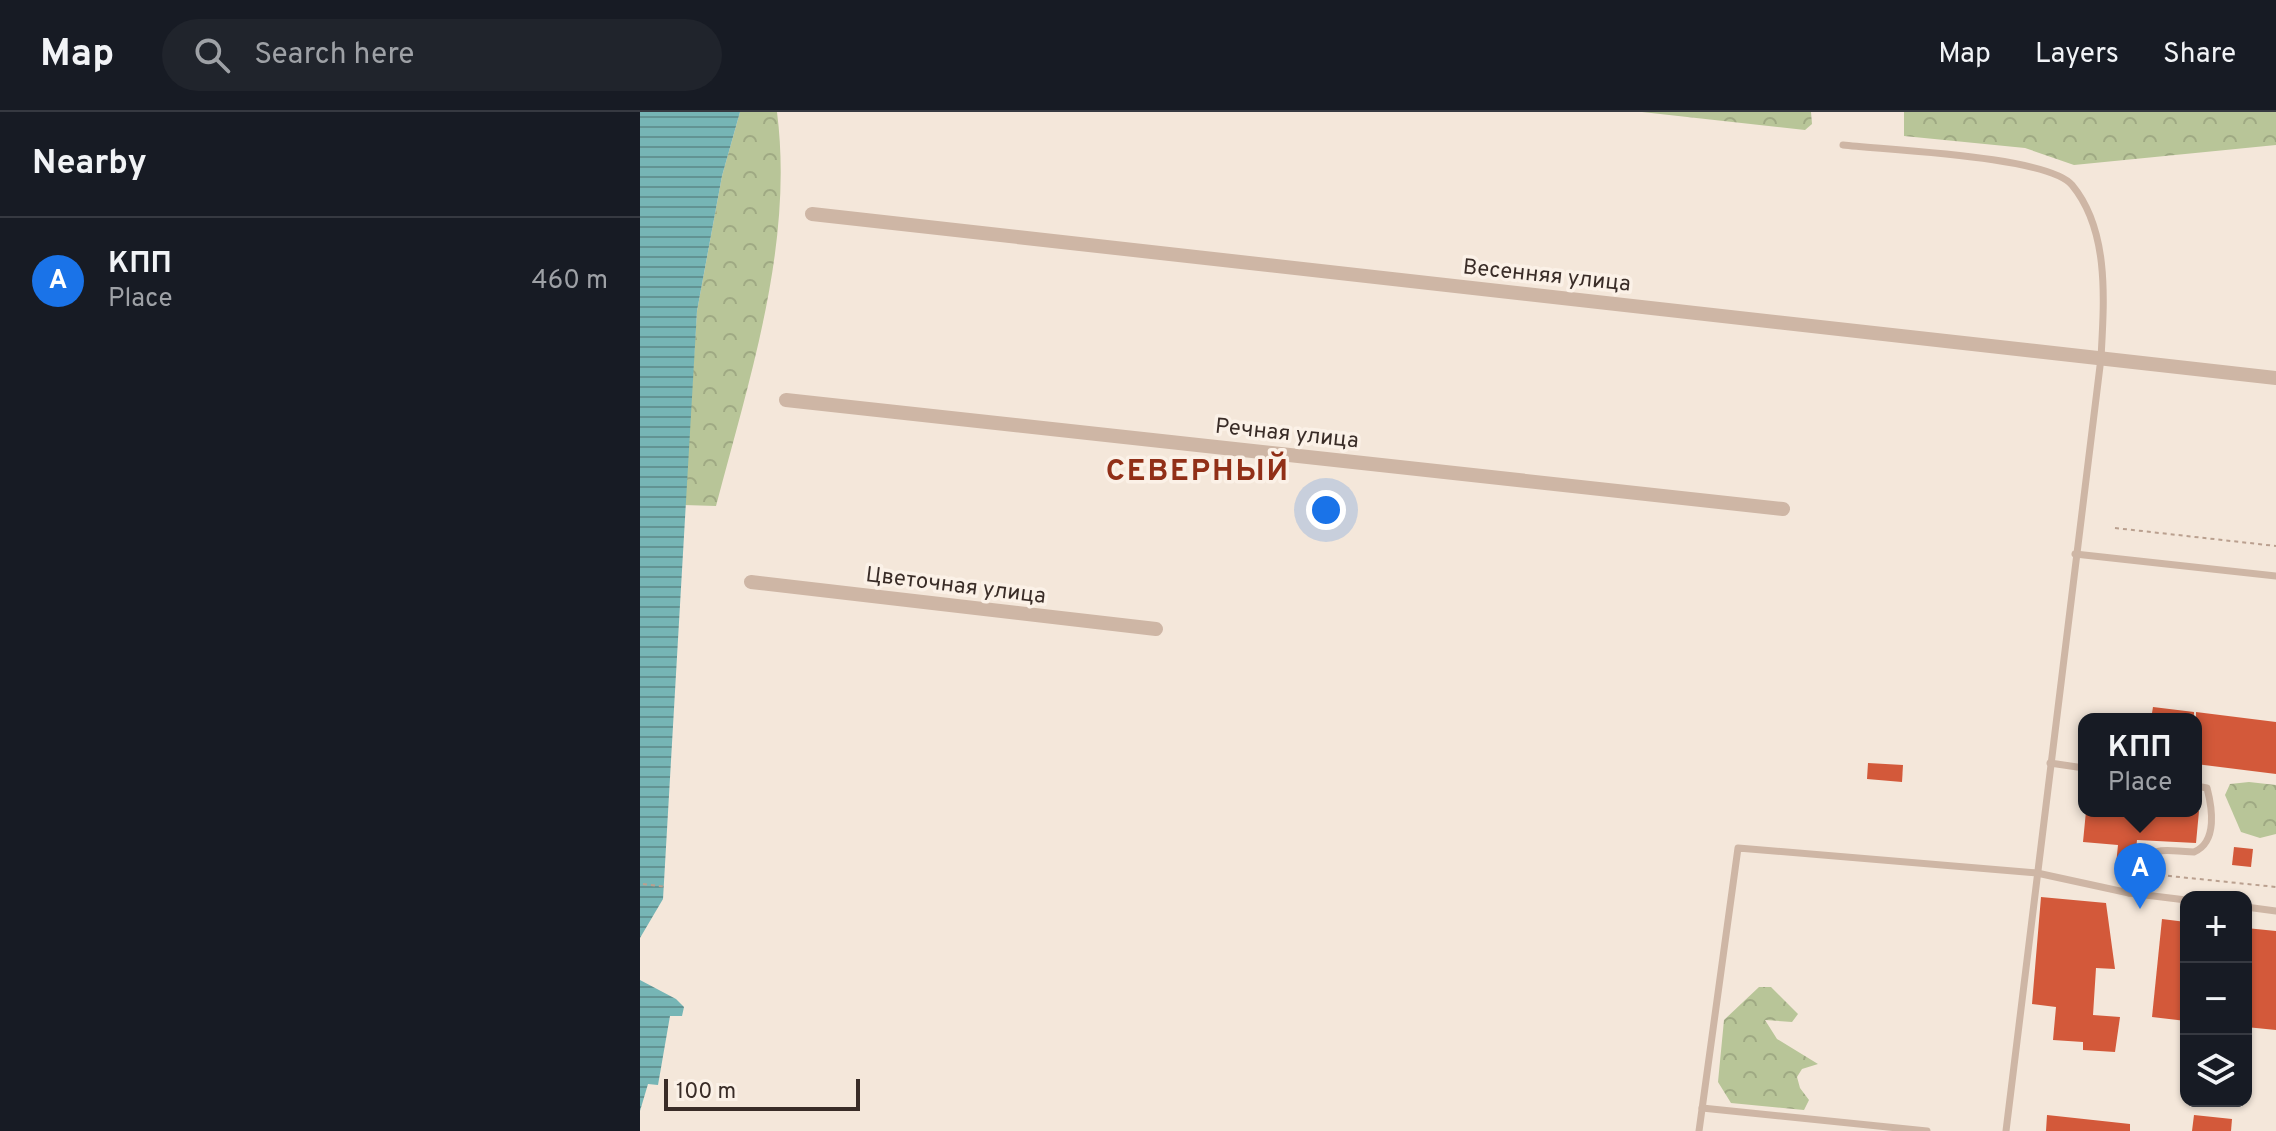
<!DOCTYPE html>
<html lang="en">
<head>
<meta charset="utf-8">
<style>
	:root { --surface:#171b24; --page:#20242c; --text:#f1f3f6; --muted:#9ea1a6; --line:#363941; --accent:#1a73e8 }
	body { margin:0; font-family:Overpass,sans-serif; background:var(--page); color:var(--text) }
	.controls { position:absolute; right:24px; bottom:24px; display:grid; overflow:hidden; border-radius:16px; box-shadow:0 2px 6px #0004 }
	.controls button { width:72px; height:72px; display:grid; place-items:center; padding:0; border:0; border-bottom:2px solid var(--line); background:var(--surface); color:var(--text); font:40px sans-serif }
	.scale { position:absolute; left:24px; bottom:20px; width:196px; box-sizing:border-box; padding-left:8px; border:4px solid #392c27; border-top:0; font-size:22px; line-height:28px; white-space:nowrap; color:#392c27; -webkit-text-stroke:6px #fbf1e7; paint-order:stroke }
	.you { position:absolute; left:686px; top:398px; width:28px; height:28px; margin:-20px; border:6px solid #fff; border-radius:50%; background:#1a73e8; box-shadow:0 0 0 12px #1a73e833 }
	.badge { display:grid; place-items:center; width:52px; height:52px; border-radius:50%; background:var(--accent); color:#fff; font-size:26px; font-weight:700 }
	.pin { position:absolute; translate:-50% -66px; filter:drop-shadow(0 2px 4px #0008) }
	.pin::after { content:''; position:absolute; top:42px; width:28px; height:24px; background:inherit; clip-path:polygon(0 0,100% 0,50% 100%) }
	.popup { position:absolute; left:1438px; top:601px; width:124px; height:104px; box-sizing:border-box; display:grid; place-content:center; border-radius:16px; background:var(--surface); filter:drop-shadow(0 2px 6px #0005); font-size:26px; white-space:nowrap; color:var(--muted) }
	.popup b { font-size:30px; color:var(--text) }
	.popup::after { content:''; position:absolute; left:50%; top:100%; margin-left:-16px; border:16px solid transparent; border-top-color:var(--surface) }
	.list { margin:0; padding:0; list-style:none }
	h2 { display:flex; justify-content:space-between; align-items:center; height:104px; margin:0; padding:0 32px; font-size:34px }
	h2 small { font-size:26px; font-weight:400; color:var(--muted) }
	.list li { display:grid; grid-template-columns:52px 1fr auto; gap:24px; align-items:center; box-sizing:border-box; height:128px; padding:0 32px; border-top:2px solid var(--line) }
	.list b { display:block; font-size:30px; white-space:nowrap }
	.list p { margin:0; font-size:26px; white-space:nowrap; color:var(--muted) }
	.list em { font-size:26px; font-style:normal; color:var(--muted) }
	.icon { flex:none; width:44px; height:44px; fill:none; stroke:currentColor; stroke-width:2; stroke-linecap:round; stroke-linejoin:round }
	.map { position:relative; flex:none; width:1636px; height:1019px; overflow:hidden }
	header { display:flex; align-items:center; gap:48px; box-sizing:border-box; height:112px; padding:0 40px; background:var(--surface); border-bottom:2px solid var(--line) }
	header strong { font-size:38px }
	nav { display:flex; gap:44px; margin-inline-start:auto; font-size:28px }
	.search { width:560px; height:72px; background:var(--page); display:flex; align-items:center; gap:20px; box-sizing:border-box; padding:0 28px; border-radius:44px; color:var(--muted); font-size:30px }
	main { display:flex }
	aside { flex:1; background:var(--surface) }
	.map>svg:first-child { display:block }
	.forest { fill:url(#forest-crowns) }
	.water { fill:url(#water-rules) }
	.building { fill:#d3593a }
	.lines { fill:none; stroke-linecap:round; stroke-linejoin:round }
	.path { stroke:#baa08f; stroke-width:2; stroke-dasharray:4 4; stroke-linecap:butt }
	.lane { stroke:#ceb6a5; stroke-width:7 }
	.street { stroke:#ceb6a5; stroke-width:14 }
	.labels { text-anchor:middle; stroke-width:7; stroke-linejoin:round; paint-order:stroke }
	.street-label { font-size:22px; fill:#392c27; stroke:#fbf1e7 }
	.district-label { font-size:30px; font-weight:bold; letter-spacing:2px; fill:#912f17; stroke:#fbf1e7 }
</style>
</head>
<body>
<header>
<strong>Map</strong>
<div class="search"><svg class="icon" aria-label="search" viewBox="0 0 24 24"><circle cx="10" cy="10" r="6"/><path d="M15 15l6 6"/></svg>Search here</div>
<nav><a>Map</a><a>Layers</a><a>Share</a></nav>
</header>
<main>
<aside>
<h2>Nearby<small></small></h2>
<ul class="list">
<li><span class="badge">A</span><div><b>КПП</b><p>Place</p></div><em>460 m</em></li>
</ul>
</aside>
<div class="map">
<svg width="1636" height="1019" viewBox="0 0 1636 1019">
	<defs>
		<pattern id="forest-crowns" width="20" height="18" patternUnits="userSpaceOnUse" patternTransform="scale(2)"><rect width="20" height="18" fill="#b8c598"/><path d="M2 6a3 3 0 1 1 6 0M12 15a3 3 0 1 1 6 0" fill="none" stroke="#9fa983"/></pattern>
		<pattern id="water-rules" width="6" height="5" patternUnits="userSpaceOnUse" patternTransform="scale(2)"><rect width="6" height="5" fill="#76b5b5"/><path d="M0 2.5h6" fill="none" stroke="#629393"/></pattern>
	</defs>
	<rect width="100%" height="100%" fill="#f4e7da"/>
	<g class="forest">
		<path d="M100,0h37c17,133 -28,267 -61,394l-32,-1 13,-194 25,-135z"/>
		<polygon points="1002,0 1171,0 1172,12 1165,18"/>
		<polygon points="1264,0 1636,0 1636,33 1434,53 1385,36 1264,24"/>
		<polygon points="1609,670 1636,673 1636,722 1620,726 1601,720 1585,683 1590,672"/>
		<polygon points="1119,875 1131,875 1158,902 1152,910 1125,908 1137,927 1178,952 1162,957 1157,965 1160,976 1169,988 1164,998 1091,991 1078,970 1084,908"/>
	</g>
	<g class="water">
		<polygon points="0,0 100,0 82,64 57,199 23,787 0,826"/>
		<polygon points="0,868 36,887 44,895 42,904 30,904 18,973 8,972 0,999"/>
	</g>
	<g class="building">
		<polygon points="1513,595 1554,600 1554,607 1511,607"/>
		<polygon points="1556,600 1636,610 1636,662 1556,652"/>
		<polygon points="1228,651 1263,653 1262,670 1227,667"/>
		<polygon points="1446,699 1559,699 1556,731 1497,728 1496,738 1488,737 1485,763 1475,762 1478,733 1443,730"/>
		<polygon points="1594,735 1613,737 1611,755 1592,753"/>
		<polygon points="1401,785 1466,791 1475,857 1456,856 1453,903 1480,905 1475,940 1443,938 1443,930 1413,928 1416,895 1392,892"/>
		<polygon points="1522,807 1546,810 1546,909 1512,905"/>
		<polygon points="1606,816 1636,819 1636,918 1606,915"/>
		<polygon points="1407,1003 1490,1012 1490,1019 1406,1019"/>
		<polygon points="1554,1003 1592,1007 1591,1019 1552,1019"/>
	</g>
	<g class="lines">
		<g class="path">
			<polyline points="1475,416 1636,434"/>
			<polyline points="1520,763 1636,775"/>
			<polyline points="3,772 26,775"/>
		</g>
		<g class="lane">
			<path d="M1203,33c43,5 205,11 229,40 38,46 32,117 29,173l-95,773"/>
			<polyline points="1435,442 1636,464"/>
			<polyline points="1410,651 1444,656"/>
			<path d="M1489,781c14,-45 19,-45 65,-41 24,-10 18,-45 13,-64l-11,-2"/>
			<polyline points="1606,795 1636,799"/>
			<polyline points="1062,996 1287,1019"/>
			<polyline points="1059,1019 1098,736 1397,761 1489,781 1546,788"/>
		</g>
		<g class="street">
			<polyline points="172,102 1636,266"/>
			<polyline points="146,288 1143,397"/>
			<polyline points="111,470 516,517"/>
		</g>
	</g>
	<g class="labels">
		<g class="street-label">
			<text transform="translate(907 162) rotate(6)" y="8">Весенняя улица</text>
			<text transform="translate(647 320) rotate(6)" y="8">Речная улица</text>
			<text transform="translate(316 472) rotate(7)" y="8">Цветочная улица</text>
		</g>
		<g class="district-label">
			<text x="558" y="368">СЕВЕРНЫЙ</text>
		</g>
	</g>
</svg>
<div class="controls">
<button>+</button>
<button>−</button>
<button><svg class="icon" aria-label="layers" viewBox="0 0 24 24"><path d="M12 4l9 5-9 5-9-5zM3 14l9 5 9-5"/></svg></button>
</div>
<div class="scale">100 m</div>
<div class="you"></div>
<div class="pin badge" style="left:1500px;top:797px">A</div>
<div class="popup"><b>КПП</b>Place</div>
</div>
</main>
</body>
</html>
